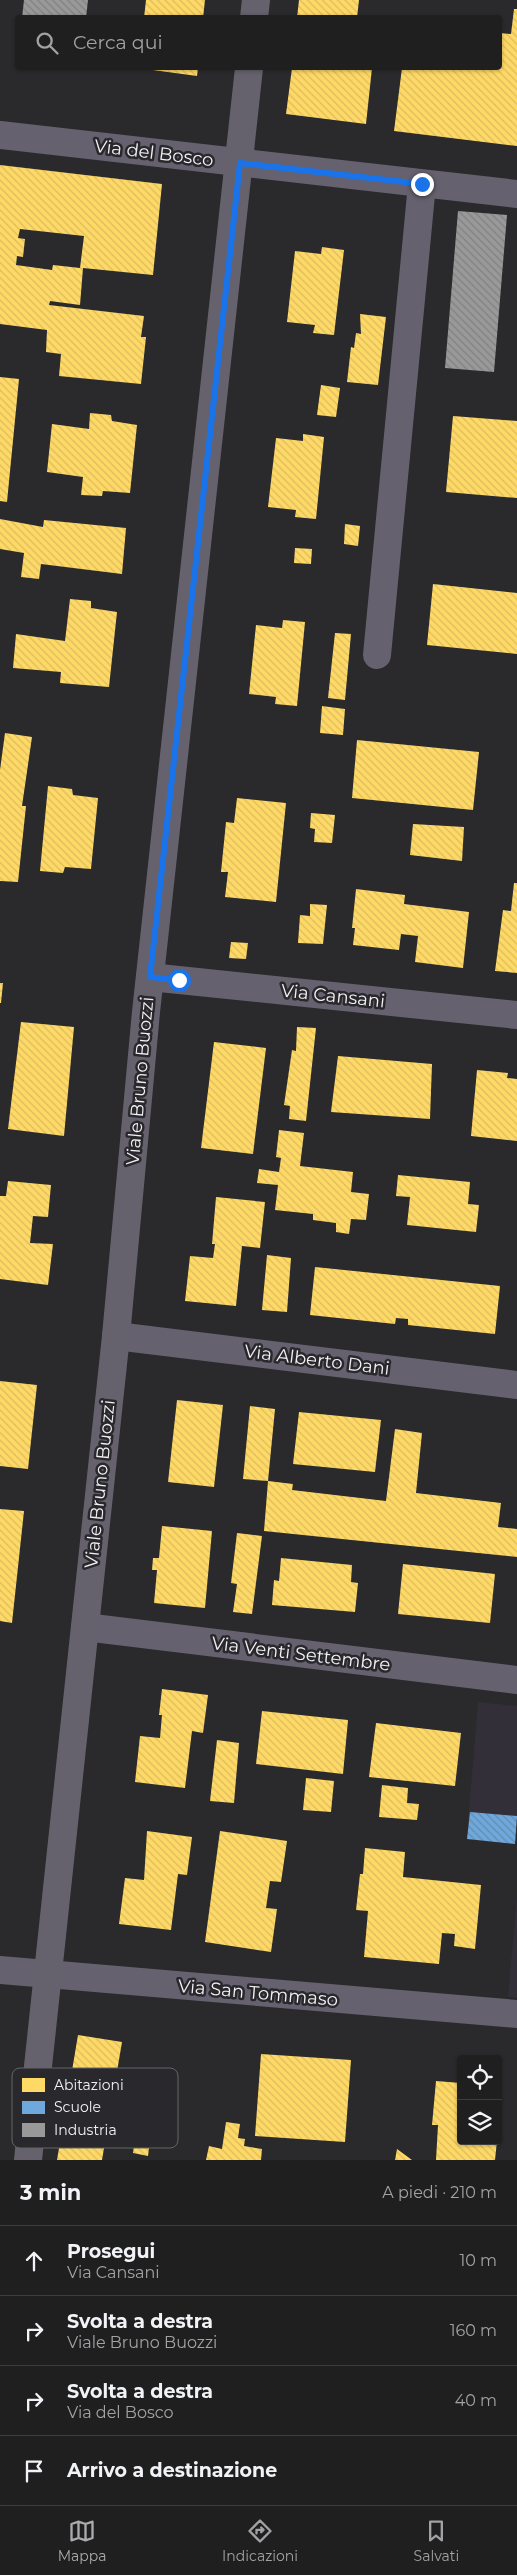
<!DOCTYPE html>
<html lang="it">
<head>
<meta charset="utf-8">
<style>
	:root { --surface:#201f20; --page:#2d2c2d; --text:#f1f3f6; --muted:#a2a2a5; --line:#3d3d3e; --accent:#abaaad }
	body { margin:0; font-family:Montserrat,sans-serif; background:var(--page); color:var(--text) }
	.controls { position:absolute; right:15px; bottom:15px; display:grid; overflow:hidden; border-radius:5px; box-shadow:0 1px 4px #0004 }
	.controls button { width:45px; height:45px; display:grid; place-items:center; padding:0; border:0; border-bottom:1px solid var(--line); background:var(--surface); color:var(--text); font:25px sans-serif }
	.stop { position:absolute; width:15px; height:15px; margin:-11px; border:4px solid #1a73e8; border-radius:50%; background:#fff }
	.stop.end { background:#1a73e8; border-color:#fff; box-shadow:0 1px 5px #0008 }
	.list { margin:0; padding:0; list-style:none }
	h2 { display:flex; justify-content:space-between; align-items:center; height:65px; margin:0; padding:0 20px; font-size:21px }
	h2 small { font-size:16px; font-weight:400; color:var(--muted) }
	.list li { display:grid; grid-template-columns:32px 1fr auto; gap:15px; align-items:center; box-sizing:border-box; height:70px; padding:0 20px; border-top:1px solid var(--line) }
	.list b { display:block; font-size:19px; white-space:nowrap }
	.list p { margin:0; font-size:16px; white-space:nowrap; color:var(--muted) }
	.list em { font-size:16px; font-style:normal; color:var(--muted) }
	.icon { flex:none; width:28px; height:28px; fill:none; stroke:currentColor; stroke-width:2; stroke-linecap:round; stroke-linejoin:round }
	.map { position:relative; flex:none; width:517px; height:2160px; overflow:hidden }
	.search { position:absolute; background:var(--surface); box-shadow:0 1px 4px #0004; left:15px; right:15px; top:15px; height:55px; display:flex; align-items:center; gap:12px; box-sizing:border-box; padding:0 18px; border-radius:5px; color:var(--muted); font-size:19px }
	.sheet { height:345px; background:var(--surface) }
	nav { display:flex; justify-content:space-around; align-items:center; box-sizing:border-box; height:70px; border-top:1px solid var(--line); background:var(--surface); font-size:14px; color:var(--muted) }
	nav a { display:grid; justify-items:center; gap:2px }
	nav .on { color:var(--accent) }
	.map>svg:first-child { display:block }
	.built { fill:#322f38 }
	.homes { fill:url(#homes-back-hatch); fill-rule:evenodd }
	.schools { fill:url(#schools-back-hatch) }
	.industry { fill:url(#industry-back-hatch) }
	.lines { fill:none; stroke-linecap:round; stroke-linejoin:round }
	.minor { stroke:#66616e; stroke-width:28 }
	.major { stroke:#66626d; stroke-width:28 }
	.route { stroke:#1a73e8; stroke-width:6 }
	.labels { text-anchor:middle; stroke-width:5; stroke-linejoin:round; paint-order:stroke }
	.street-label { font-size:18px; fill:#f1f0f3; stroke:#29282c }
	.key { fill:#29282c; stroke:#656468; stroke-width:1 }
	.key-label { font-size:14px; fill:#f1f0f3 }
</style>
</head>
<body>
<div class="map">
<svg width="517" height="2160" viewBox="0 0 517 2160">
	<defs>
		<pattern id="homes-back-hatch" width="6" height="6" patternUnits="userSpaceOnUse" patternTransform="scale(1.25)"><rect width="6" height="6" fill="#ffd966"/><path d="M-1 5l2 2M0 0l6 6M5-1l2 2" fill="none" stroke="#dabc60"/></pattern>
		<pattern id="schools-back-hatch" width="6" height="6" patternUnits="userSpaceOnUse" patternTransform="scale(1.25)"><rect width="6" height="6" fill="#6fa8dc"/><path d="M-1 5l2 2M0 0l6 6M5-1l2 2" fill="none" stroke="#638bb0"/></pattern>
		<pattern id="industry-back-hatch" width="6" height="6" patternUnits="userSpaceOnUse" patternTransform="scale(1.25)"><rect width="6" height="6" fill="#999"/><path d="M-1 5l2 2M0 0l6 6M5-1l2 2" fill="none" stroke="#818181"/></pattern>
	</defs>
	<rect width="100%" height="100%" fill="#2a292b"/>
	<g class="built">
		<polygon points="478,1702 517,1706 517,1824 468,1820"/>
		<polygon points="517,1896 517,1998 508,1997"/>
	</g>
	<g class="homes">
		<polygon points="146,0 205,0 203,18 144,18"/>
		<polygon points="299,0 359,0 357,18 297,18"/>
		<polygon points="514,9 517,9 517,146 394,131 402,68 500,68 500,33 511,34"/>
		<polygon points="138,68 198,68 197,76"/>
		<polygon points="292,68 372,68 366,124 286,114"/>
		<path d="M0,165l162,19 -9,91 -70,-7 -3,37 -30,-4 -1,4 95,11 -3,21h5l-5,47 -82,-8 2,-22 -15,-2 1,-22 -47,-6zM20,229l64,7 -4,32 -27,-3 -1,5 -36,-5 1,-9 6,1 2,-18 -7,-1z"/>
		<polygon points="322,247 344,250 334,335 313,333 315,325 287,322 295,251 321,254"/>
		<polygon points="360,314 386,317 378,385 347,382 351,347 354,348 356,333 361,334"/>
		<polygon points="0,377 19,379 7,502 0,501"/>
		<polygon points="321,385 340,388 336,417 317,415"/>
		<polygon points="90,413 111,415 112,421 137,425 130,493 103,491 102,496 81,495 83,477 47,472 52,424 89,429"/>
		<polygon points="453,416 517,421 517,498 446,492"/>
		<polygon points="303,434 324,437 316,519 295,517 296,510 268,507 276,438 303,441"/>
		<polygon points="0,519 43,527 44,520 126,528 122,574 41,564 39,579 21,577 24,553 0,549"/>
		<polygon points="345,524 360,526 358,546 344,544"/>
		<polygon points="295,548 312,549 311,564 294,563"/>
		<polygon points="433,584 517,593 517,654 427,645"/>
		<polygon points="70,599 91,601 91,608 117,612 109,687 60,683 61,672 13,668 16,634 65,641"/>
		<polygon points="283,620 305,622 297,706 275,704 276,697 249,694 256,625 282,628"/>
		<polygon points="335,633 351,634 345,700 328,698"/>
		<polygon points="322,706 345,709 343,735 320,733"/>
		<polygon points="5,733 32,737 22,806 26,806 18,882 0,881 0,770"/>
		<polygon points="357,740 479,752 473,810 352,798"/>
		<polygon points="48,786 72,789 73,795 98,798 91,869 65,867 63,873 40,871"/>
		<polygon points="237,798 286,803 276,902 225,897 228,872 221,872 226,822 234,823"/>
		<polygon points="311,813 335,815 332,843 314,842 315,829 310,828"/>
		<polygon points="413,824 464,827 462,861 410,855"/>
		<polygon points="514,883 517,883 517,973 495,971 503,910 511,911"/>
		<polygon points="356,889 405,895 404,904 469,912 463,968 415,962 418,936 401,934 399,950 353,945 355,928 352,928"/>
		<polygon points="310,904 327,905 323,944 298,943 300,915 310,916"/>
		<polygon points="231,942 248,943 246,959 229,958"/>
		<polygon points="0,983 3,983 1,1003 0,1003"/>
		<polygon points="21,1022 74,1027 64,1136 8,1129"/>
		<polygon points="297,1027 316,1028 306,1121 289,1119 290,1106 284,1105 292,1050 296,1051"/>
		<polygon points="214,1042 266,1048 253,1154 201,1148"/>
		<polygon points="338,1056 432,1064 430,1119 331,1112"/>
		<polygon points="477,1070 508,1073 507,1078 517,1079 517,1141 471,1136"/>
		<polygon points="279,1130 304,1133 300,1166 353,1172 351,1192 369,1194 366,1220 351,1219 349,1234 336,1232 336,1223 313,1220 313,1214 275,1210 278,1185 257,1183 259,1169 279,1172 281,1158 276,1157"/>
		<polygon points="398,1175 470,1182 468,1204 479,1205 476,1232 407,1225 410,1197 396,1196"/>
		<polygon points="8,1181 51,1185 48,1217 33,1216 30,1243 53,1244 48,1285 0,1279 0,1196 6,1196"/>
		<polygon points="216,1197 265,1202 260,1248 242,1246 236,1306 185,1301 190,1256 213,1258 215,1244 212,1244"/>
		<polygon points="267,1255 291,1258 287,1312 262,1310"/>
		<polygon points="315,1267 500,1286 495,1334 408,1325 408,1319 396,1318 395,1324 310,1315"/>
		<polygon points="0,1381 37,1385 28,1469 0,1466"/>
		<polygon points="177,1400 223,1405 214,1487 168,1482"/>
		<polygon points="250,1406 275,1409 268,1481 243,1479"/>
		<polygon points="299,1412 381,1420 375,1472 293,1464"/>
		<polygon points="395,1429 422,1433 416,1493 501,1503 498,1527 517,1529 517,1557 264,1531 268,1481 293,1484 292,1490 386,1501"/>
		<polygon points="0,1509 24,1511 12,1623 0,1621"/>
		<polygon points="162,1526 212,1531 205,1608 154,1603 157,1570 152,1570 153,1558 159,1558"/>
		<polygon points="237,1533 262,1536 252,1614 233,1612 237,1584 231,1583"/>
		<polygon points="281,1558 352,1565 351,1582 358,1583 355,1612 272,1605 274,1580 279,1581"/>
		<polygon points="403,1564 495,1574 490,1623 398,1614"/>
		<polygon points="162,1689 208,1695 203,1733 192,1731 185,1788 135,1782 140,1736 160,1738 162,1715 159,1715"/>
		<polygon points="262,1711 348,1720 343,1774 256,1764"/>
		<polygon points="376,1723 461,1733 455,1786 369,1777"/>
		<polygon points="217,1740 239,1743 234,1803 210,1801"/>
		<polygon points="306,1778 334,1781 331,1812 303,1810"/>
		<polygon points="382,1785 408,1788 407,1803 419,1804 417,1820 379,1817"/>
		<polygon points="147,1831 192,1837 187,1875 178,1874 171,1930 119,1924 125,1878 144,1880"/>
		<polygon points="220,1831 287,1841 281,1882 270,1881 266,1908 277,1909 271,1952 205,1942"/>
		<polygon points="365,1848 405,1852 403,1877 481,1885 475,1949 454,1946 455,1934 442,1933 439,1964 364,1957 368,1911 356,1910 360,1874 363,1874"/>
		<polygon points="78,2035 122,2042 102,2160 57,2160"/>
		<polygon points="261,2054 351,2060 345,2142 255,2136"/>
		<polygon points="436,2081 461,2083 461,2141 497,2141 495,2160 436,2160 438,2125 432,2125"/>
		<polygon points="498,2085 501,2086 500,2105 498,2105"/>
		<polygon points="226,2122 240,2124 238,2138 245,2139 244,2146 262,2149 261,2160 206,2160 209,2146 222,2149"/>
		<polygon points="135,2138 150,2140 148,2156 133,2153"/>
		<polygon points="397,2149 412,2160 395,2160"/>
	</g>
	<polygon class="schools" points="470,1812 517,1816 515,1844 467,1839"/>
	<g class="industry">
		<polygon points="24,0 88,0 86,18 22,18"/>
		<polygon points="458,211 507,215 494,372 445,368"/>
	</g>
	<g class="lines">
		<g class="minor">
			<polyline points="0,135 517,194"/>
			<polyline points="377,655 422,184"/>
			<polyline points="150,977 517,1015"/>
			<polyline points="116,1336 517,1385"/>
			<polyline points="85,1627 517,1680"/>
			<polyline points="0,1970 517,2014"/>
		</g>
		<g class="major">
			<polyline points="254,18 256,0"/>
			<polyline points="28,2160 116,1336 146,1012 249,68"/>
		</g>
	</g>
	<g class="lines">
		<polyline class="route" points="179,980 150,977 240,163 422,184"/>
	</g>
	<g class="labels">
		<g class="street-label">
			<text transform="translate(154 153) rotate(7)" y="6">Via del Bosco</text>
			<text transform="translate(333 996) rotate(6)" y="6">Via Cansani</text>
			<text transform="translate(140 1081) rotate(-85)" y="6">Viale Bruno Buozzi</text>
			<text transform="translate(317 1360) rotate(7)" y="6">Via Alberto Dani</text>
			<text transform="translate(100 1484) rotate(-84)" y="6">Viale Bruno Buozzi</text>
			<text transform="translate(301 1654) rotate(7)" y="6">Via Venti Settembre</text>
			<text transform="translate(258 1993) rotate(5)" y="6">Via San Tommaso</text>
		</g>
	</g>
	<rect x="12" y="2068" width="166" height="80" rx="8" class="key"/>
	<rect x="22" y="2078" width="23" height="14" fill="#ffd966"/>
	<rect x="22" y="2101" width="23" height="13" fill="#6fa8dc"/>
	<rect x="22" y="2123" width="23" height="14" fill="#999"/>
	<g class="key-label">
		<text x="54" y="2090">Abitazioni</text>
		<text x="54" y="2112">Scuole</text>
		<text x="54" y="2135">Industria</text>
	</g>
</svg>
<div class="controls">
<button><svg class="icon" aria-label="locate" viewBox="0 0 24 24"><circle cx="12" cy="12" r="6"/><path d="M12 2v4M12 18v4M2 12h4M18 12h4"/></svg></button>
<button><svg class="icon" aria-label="layers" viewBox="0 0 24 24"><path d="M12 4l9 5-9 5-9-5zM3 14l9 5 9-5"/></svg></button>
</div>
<div class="stop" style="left:179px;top:980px"></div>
<div class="stop end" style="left:422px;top:184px"></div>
<div class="search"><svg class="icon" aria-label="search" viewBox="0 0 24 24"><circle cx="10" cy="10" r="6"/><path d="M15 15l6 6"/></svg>Cerca qui</div>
</div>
<section class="sheet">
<h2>3 min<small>A piedi · 210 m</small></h2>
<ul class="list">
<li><svg class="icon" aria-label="ahead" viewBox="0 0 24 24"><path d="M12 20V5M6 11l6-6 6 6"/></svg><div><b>Prosegui</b><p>Via Cansani</p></div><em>10 m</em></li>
<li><svg class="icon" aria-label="right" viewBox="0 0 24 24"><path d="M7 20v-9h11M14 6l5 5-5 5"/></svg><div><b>Svolta a destra</b><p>Viale Bruno Buozzi</p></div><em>160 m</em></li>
<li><svg class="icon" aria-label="right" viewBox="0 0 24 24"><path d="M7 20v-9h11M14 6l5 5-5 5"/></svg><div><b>Svolta a destra</b><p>Via del Bosco</p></div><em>40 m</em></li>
<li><svg class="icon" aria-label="arrive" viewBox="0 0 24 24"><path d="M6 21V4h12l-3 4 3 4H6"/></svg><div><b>Arrivo a destinazione</b></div></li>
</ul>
</section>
<nav>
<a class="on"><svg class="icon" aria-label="map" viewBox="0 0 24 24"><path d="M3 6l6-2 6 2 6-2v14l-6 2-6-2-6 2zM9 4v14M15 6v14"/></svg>Mappa</a>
<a><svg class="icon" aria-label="directions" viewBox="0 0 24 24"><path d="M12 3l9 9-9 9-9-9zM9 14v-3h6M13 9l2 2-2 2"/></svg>Indicazioni</a>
<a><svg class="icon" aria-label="saved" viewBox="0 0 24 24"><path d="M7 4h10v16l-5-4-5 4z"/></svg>Salvati</a>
</nav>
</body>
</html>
